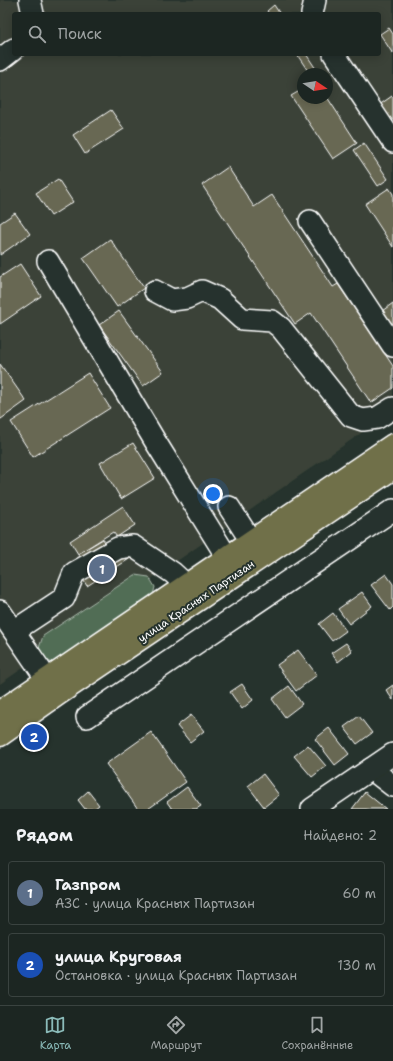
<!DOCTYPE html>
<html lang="ru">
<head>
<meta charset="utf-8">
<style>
	:root { --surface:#1c2622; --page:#29322f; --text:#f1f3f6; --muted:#a0a5a5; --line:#3a4340; --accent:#8bbbb9 }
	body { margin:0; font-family:"Shantell Sans",sans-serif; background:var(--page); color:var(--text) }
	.compass { position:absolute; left:297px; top:68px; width:36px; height:36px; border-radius:50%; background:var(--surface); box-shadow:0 2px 10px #0003; rotate:102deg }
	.you { position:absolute; left:213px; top:494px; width:14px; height:14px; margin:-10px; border:3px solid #fff; border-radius:50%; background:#1a73e8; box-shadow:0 0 0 6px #1a73e833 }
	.badge { display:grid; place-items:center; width:26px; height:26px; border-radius:50%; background:var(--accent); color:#fff; font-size:13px; font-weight:700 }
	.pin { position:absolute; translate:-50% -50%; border:2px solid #fff; box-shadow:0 1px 4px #0006 }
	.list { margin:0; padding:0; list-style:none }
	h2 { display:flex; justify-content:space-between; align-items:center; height:52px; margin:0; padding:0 16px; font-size:17px }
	h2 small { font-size:13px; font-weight:400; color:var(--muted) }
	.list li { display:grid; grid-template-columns:26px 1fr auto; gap:12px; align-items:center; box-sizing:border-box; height:64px; margin:0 8px 8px; padding:0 8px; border:1px solid var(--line); border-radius:4px }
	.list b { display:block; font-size:15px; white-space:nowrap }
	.list p { margin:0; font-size:13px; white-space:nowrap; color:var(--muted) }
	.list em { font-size:13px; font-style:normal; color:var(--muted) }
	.icon { flex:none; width:22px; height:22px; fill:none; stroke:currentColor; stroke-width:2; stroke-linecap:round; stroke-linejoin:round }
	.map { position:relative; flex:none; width:393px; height:809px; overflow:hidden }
	.search { position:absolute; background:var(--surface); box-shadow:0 2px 10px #0003; left:12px; right:12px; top:12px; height:44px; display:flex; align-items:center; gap:10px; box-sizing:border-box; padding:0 14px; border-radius:4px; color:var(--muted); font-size:15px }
	.sheet { height:196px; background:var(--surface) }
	nav { display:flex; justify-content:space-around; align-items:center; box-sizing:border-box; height:56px; border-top:1px solid var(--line); background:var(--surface); font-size:11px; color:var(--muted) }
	nav a { display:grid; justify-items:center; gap:2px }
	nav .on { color:var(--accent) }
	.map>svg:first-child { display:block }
	.built { fill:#3a4338; fill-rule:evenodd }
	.green { fill:#516d55; stroke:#a8b6aa }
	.building { fill:#686853; stroke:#fff }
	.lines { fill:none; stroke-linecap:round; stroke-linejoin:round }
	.minor-casing { stroke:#fff; stroke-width:24 }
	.major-casing { stroke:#fff; stroke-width:25 }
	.minor { stroke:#26332d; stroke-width:21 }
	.major { stroke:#70704a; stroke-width:22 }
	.labels { text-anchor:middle; stroke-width:4; stroke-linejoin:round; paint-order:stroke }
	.street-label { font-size:11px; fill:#fff; stroke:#26332d }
</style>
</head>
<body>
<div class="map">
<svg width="393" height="809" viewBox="0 0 393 809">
	<rect width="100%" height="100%" fill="#26332d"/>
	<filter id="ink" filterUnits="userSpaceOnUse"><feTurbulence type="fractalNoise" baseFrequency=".025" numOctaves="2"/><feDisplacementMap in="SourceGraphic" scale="8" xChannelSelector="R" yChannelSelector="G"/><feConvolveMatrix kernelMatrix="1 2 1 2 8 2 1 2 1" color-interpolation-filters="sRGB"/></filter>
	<g filter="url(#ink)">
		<path class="built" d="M0,0h393v411l-393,273zM14,14h365v40h-365zM303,74h24v24h-24z"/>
		<polygon class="green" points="135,575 149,577 155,587 153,595 52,663 47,660 39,648 43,636"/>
		<g class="building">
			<polygon points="274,5 280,14 269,14 267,11"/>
			<polygon points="389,28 393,34 393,54 380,34"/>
			<polygon points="302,54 306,54 318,72 314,74 310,74 298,56"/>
			<polygon points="303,89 303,98 327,97 357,143 333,159 291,96"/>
			<polygon points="392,96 393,98 393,136 375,108"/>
			<polygon points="111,110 124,129 85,154 73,135"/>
			<polygon points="364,143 388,179 378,186 354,150"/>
			<polygon points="228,167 254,207 272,195 333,287 338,284 393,366 393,388 371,403 311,313 295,324 202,185"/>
			<polygon points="58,179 73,202 51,216 36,193"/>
			<polygon points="389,188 393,194 393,247 365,204"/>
			<polygon points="15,213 30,234 0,255 0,223"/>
			<polygon points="110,239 144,288 117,307 83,258"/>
			<polygon points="20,264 41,296 0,324 0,277"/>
			<polygon points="393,303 393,327 382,311"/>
			<polygon points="119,311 163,372 143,386 99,325"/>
			<polygon points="0,364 26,401 1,419 0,419"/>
			<polygon points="88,373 110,408 33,457 11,422"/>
			<polygon points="133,443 155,478 121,499 100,463"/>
			<polygon points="123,506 135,525 117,537 113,532 78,554 70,541"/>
			<polygon points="103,539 112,553 137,554 87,586 79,573 87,568 78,554"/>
			<polygon points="386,574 393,584 393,607 390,610 371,585"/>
			<polygon points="362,592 372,606 349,624 338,609"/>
			<polygon points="333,613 346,631 332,641 319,624"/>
			<polygon points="346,643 352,651 338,662 331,653"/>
			<polygon points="298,650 317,675 296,691 277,665"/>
			<polygon points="242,684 253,700 242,709 230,692"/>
			<polygon points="393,685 393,700 386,690"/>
			<polygon points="289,686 302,704 285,717 272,699"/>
			<polygon points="191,715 204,731 190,742 177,726"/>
			<polygon points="359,716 372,733 357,744 344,727"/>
			<polygon points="329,728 349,754 335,765 315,739"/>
			<polygon points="151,732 186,782 148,809 138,809 106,764"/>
			<polygon points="308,745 326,766 312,777 294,756"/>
			<polygon points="263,774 279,795 264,807 248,786"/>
			<polygon points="187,787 201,806 196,809 172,809 167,802"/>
			<polygon points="88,791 99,805 94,809 85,809 78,800"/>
			<polygon points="365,792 386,809 352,809"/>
		</g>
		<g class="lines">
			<g class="minor-casing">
				<g id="minor">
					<polyline points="30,0 33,14"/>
					<polyline points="312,14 315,0"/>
					<polyline points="334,54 393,142"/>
					<polyline points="0,60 14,49"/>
					<polyline points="310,221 393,346"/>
					<polyline points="48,261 155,441 227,557"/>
					<polyline points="155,291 172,300 187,298 202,291 220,299 242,319 272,321 281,328 351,416 363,420 377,418 393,408"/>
					<polyline points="229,507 251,541"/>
					<polyline points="0,611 57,694"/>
					<polyline points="14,631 64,598 74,573 118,548 133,546 173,573 186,585"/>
					<polyline points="87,717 393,510"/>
					<polyline points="371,769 393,786"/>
					<polyline points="312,809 393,754"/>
				</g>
			</g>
			<g class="major-casing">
				<g id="major">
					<polyline points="0,712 393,445"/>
					<polyline points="0,735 58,694 393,468"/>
				</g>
			</g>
			<use href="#minor" class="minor"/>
			<use href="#major" class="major"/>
		</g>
	</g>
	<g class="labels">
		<g class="street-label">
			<text transform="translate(196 601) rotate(-34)" y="4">улица Красных Партизан</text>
		</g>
	</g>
</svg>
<svg class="compass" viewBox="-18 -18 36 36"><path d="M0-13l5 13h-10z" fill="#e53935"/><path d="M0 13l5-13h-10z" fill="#a0a5a5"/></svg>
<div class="you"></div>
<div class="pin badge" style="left:102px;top:569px;background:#5c6f8a">1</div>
<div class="pin badge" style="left:34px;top:737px;background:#1a4fb4">2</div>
<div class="search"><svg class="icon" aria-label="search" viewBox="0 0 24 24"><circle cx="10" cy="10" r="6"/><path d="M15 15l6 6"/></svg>Поиск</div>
</div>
<section class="sheet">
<h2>Рядом<small>Найдено: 2</small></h2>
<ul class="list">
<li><span class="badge" style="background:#5c6f8a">1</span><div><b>Газпром</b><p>АЗС · улица Красных Партизан</p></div><em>60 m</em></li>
<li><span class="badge" style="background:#1a4fb4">2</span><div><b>улица Круговая</b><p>Остановка · улица Красных Партизан</p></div><em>130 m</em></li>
</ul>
</section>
<nav>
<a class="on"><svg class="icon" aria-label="map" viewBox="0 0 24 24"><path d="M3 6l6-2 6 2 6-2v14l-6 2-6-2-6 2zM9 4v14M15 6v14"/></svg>Карта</a>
<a><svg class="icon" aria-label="directions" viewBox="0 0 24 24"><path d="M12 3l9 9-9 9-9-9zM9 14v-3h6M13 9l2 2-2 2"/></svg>Маршрут</a>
<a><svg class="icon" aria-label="saved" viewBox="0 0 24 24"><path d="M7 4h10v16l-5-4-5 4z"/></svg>Сохранённые</a>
</nav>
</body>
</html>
